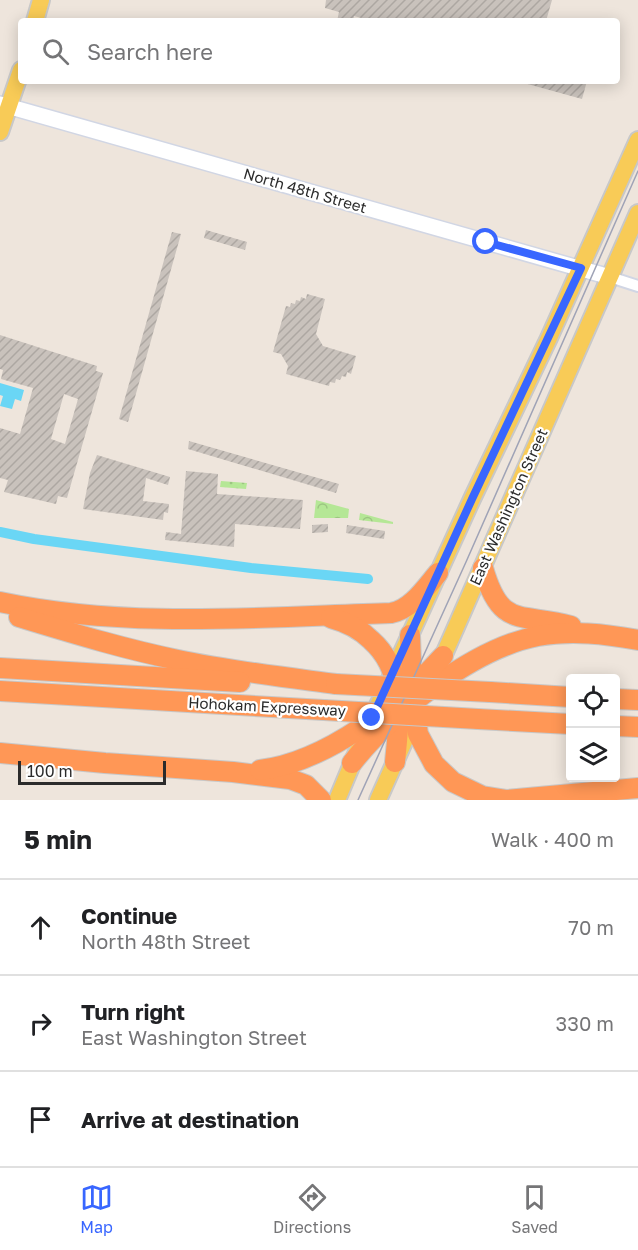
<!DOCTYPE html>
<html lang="en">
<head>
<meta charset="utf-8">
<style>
	:root { --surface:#fff; --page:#f2f2f2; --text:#202124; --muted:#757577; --line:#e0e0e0; --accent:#3866ff }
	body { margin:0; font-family:"Golos Text",sans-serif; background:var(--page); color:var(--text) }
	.controls { position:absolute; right:18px; bottom:18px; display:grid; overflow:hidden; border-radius:6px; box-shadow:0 3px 15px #0003 }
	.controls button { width:54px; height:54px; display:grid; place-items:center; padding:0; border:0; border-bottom:2px solid var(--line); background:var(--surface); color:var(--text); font:30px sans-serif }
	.scale { position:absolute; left:18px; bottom:15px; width:148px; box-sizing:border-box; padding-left:6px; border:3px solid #2b2b2b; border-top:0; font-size:16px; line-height:21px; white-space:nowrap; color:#2b2b2b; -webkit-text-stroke:4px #fff; paint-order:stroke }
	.stop { position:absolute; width:18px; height:18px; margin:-14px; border:4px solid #3866ff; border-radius:50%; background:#fff }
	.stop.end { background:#3866ff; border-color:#fff; box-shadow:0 2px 6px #0008 }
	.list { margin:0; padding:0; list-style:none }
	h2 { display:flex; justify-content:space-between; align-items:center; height:78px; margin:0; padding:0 24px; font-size:26px }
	h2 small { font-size:20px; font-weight:400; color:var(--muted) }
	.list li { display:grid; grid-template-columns:39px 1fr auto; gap:18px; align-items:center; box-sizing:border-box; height:96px; padding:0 24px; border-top:2px solid var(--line) }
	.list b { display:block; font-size:22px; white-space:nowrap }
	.list p { margin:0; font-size:20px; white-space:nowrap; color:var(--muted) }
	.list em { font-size:20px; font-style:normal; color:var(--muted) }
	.icon { flex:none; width:33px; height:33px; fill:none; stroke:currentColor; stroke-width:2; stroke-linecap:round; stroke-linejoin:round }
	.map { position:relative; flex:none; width:638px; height:800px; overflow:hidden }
	.search { position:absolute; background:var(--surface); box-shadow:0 3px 15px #0003; left:18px; right:18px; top:18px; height:66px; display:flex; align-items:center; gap:15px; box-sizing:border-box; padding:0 21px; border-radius:6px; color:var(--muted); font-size:22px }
	.sheet { height:366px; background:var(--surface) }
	nav { display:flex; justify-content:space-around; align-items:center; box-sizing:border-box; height:84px; border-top:2px solid var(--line); background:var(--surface); font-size:16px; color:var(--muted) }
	nav a { display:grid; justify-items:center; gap:3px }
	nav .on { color:var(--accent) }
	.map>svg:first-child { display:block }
	.grass { fill:url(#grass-dots) }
	.forest { fill:url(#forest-crowns) }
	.water { fill:#6ad6f5 }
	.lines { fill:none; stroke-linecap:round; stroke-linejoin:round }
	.canal { stroke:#6ad6f5; stroke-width:10 }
	.building { fill:url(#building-hatch); fill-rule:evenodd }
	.street-casing { stroke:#d1d6e4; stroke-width:14 }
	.secondary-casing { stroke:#d1d6e4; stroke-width:18 }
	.primary-casing { stroke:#c8c8c8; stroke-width:20 }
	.highway-casing { stroke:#c8c8c8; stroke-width:22 }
	.street { stroke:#fff; stroke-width:10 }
	.secondary { stroke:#fff; stroke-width:15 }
	.primary { stroke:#f8cb57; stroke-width:16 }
	.highway { stroke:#ff9756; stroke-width:20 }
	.tram { stroke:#9fa3b6; stroke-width:1.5 }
	.highway-bridge-casing { stroke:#c8c8c8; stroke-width:22; stroke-linecap:butt }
	.highway-bridge { stroke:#ff9756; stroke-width:20 }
	.route { stroke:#3866ff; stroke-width:8 }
	.labels { text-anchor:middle; stroke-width:4.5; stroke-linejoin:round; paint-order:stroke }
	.street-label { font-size:15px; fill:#2b2b2b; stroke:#fff }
</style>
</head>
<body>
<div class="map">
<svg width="638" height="800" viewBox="0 0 638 800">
	<defs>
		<pattern id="grass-dots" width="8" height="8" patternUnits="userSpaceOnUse" patternTransform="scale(1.5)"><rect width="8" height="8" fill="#b5e796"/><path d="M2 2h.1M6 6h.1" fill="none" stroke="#9cc681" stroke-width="1.8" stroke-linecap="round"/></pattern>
		<pattern id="forest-crowns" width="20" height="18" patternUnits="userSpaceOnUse" patternTransform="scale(1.5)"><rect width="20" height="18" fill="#b5e796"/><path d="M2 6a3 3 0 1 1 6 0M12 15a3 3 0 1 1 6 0" fill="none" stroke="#9cc681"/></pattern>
		<pattern id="building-hatch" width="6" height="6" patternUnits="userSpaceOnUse" patternTransform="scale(1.5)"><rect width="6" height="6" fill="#c9c2bc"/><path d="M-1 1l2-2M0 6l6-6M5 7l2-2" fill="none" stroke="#ada7a2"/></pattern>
	</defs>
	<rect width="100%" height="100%" fill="#eee5dc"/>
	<polygon class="grass" points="221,481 247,483 246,489 220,487"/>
	<g class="forest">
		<polygon points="316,500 349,509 348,518 314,518"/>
		<polygon points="360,513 393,522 393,524 359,520"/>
	</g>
	<polygon class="water" points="0,383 24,390 21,401 15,399 12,409 0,406 3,396 0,395"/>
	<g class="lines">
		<polyline class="canal" points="0,532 34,539 251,568 368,579"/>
	</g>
	<g class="building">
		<polygon points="326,0 552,0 546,21 402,21 391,18 390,21 372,21 354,16 353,21 337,21 339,12 325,8"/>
		<polygon points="524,81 587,81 582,99 524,83"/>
		<polygon points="206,230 247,242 245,250 204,238"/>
		<polygon points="172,232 181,234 128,422 119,419"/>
		<polygon points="307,294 325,299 316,334 323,346 356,356 351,374 347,372 346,377 342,376 340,380 336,379 335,383 330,382 329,386 286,374 288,366 281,354 273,352 286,306 290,307 291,303 295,304 296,300 300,301 301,297 306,299"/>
		<path d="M0,335l97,31 -1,5 7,2 -36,125 -9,-2 -2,8 -52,-12 4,-12 -8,-2v-50l20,6 13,-46 -32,-9 2,-9 -3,-1zM64,394l14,5 -13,45 -14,-5z"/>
		<polygon points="189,441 339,484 336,493 188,449"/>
		<polygon points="97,455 170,477 168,485 146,478 143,501 169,504 168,513 164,512 163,520 83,509 90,473"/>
		<polygon points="186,471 218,474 217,494 303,500 300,529 235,524 234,547 165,540 166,532 181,534"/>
		<polygon points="328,524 328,532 312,533 312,525"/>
		<polygon points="347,525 385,531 384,539 346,533"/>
	</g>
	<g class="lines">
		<g class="street-casing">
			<polyline id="street" points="610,277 638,286"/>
		</g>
		<g class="secondary-casing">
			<polyline id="secondary" points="0,104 610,277"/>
		</g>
		<g class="primary-casing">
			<g id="primary">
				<polyline points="35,21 41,0"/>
				<polyline points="0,132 21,70"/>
				<polyline points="438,668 638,213"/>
				<polyline points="370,723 472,499 549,338 638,140"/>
				<polyline points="337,800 357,752"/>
				<polyline points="378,800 417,713"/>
			</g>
		</g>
		<g class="highway-casing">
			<g id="highway">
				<path d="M483,568c18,62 37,44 88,58"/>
				<path d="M0,602c128,27 261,15 391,11 20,-3 35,-26 47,-40"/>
				<path d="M19,617c53,16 105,32 159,43 52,11 105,17 158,24"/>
				<path d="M331,618c15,4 29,11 40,22 36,32 28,79 24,122"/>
				<polyline points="410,635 412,689 418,734 434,764 453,782 482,796 507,800 638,788"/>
				<polyline points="0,668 240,682"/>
				<polyline points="0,691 324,710"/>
				<polyline points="490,692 570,697"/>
				<polyline points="616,699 638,700"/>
				<polyline points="478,719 570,724"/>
				<polyline points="616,726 638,727"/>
				<polyline points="0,753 105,763 233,772 290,779 306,785 321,800"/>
				<path d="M352,763c39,-50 122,-115 186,-127 34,-6 67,-2 100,4"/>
				<path d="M260,770c66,-8 140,-65 183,-114"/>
			</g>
		</g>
		<use href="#street" class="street"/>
		<use href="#secondary" class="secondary"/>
		<use href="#primary" class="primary"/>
		<use href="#highway" class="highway"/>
		<polyline class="tram" points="358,800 466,562 638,171"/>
		<g class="highway-bridge-casing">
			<g id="highway-bridge">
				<polyline points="336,684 490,692"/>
				<polyline points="324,710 478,719"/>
			</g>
		</g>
		<use href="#highway-bridge" class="highway-bridge"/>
	</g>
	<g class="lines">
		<polyline class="route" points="372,718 472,499 581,268 486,242"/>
	</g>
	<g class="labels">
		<g class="street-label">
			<text transform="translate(305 191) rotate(16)" y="5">North 48th Street</text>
			<text transform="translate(509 507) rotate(-66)" y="5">East Washington Street</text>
			<text transform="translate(267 707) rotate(3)" y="5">Hohokam Expressway</text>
		</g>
	</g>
</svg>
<div class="controls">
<button><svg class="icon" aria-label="locate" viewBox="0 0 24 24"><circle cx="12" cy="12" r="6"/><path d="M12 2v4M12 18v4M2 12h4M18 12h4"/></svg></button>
<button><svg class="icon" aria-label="layers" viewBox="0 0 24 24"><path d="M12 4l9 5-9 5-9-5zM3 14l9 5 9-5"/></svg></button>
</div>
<div class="scale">100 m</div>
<div class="stop" style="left:486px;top:242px"></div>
<div class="stop end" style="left:372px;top:718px"></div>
<div class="search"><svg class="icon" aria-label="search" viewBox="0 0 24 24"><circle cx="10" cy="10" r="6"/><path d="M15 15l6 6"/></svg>Search here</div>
</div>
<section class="sheet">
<h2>5 min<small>Walk · 400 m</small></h2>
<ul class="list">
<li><svg class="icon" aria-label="ahead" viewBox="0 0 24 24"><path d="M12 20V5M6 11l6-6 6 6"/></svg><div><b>Continue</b><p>North 48th Street</p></div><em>70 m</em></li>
<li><svg class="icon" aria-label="right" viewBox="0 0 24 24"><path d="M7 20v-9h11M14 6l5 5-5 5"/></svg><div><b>Turn right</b><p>East Washington Street</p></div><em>330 m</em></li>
<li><svg class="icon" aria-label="arrive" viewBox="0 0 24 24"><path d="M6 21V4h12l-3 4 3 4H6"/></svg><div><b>Arrive at destination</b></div></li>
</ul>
</section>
<nav>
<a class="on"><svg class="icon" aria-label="map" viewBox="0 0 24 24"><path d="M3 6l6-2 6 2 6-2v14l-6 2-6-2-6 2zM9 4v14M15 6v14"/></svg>Map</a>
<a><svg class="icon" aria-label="directions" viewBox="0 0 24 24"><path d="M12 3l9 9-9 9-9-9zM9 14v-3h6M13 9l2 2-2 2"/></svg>Directions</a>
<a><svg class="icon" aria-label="saved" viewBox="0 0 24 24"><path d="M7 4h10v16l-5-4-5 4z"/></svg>Saved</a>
</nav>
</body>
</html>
